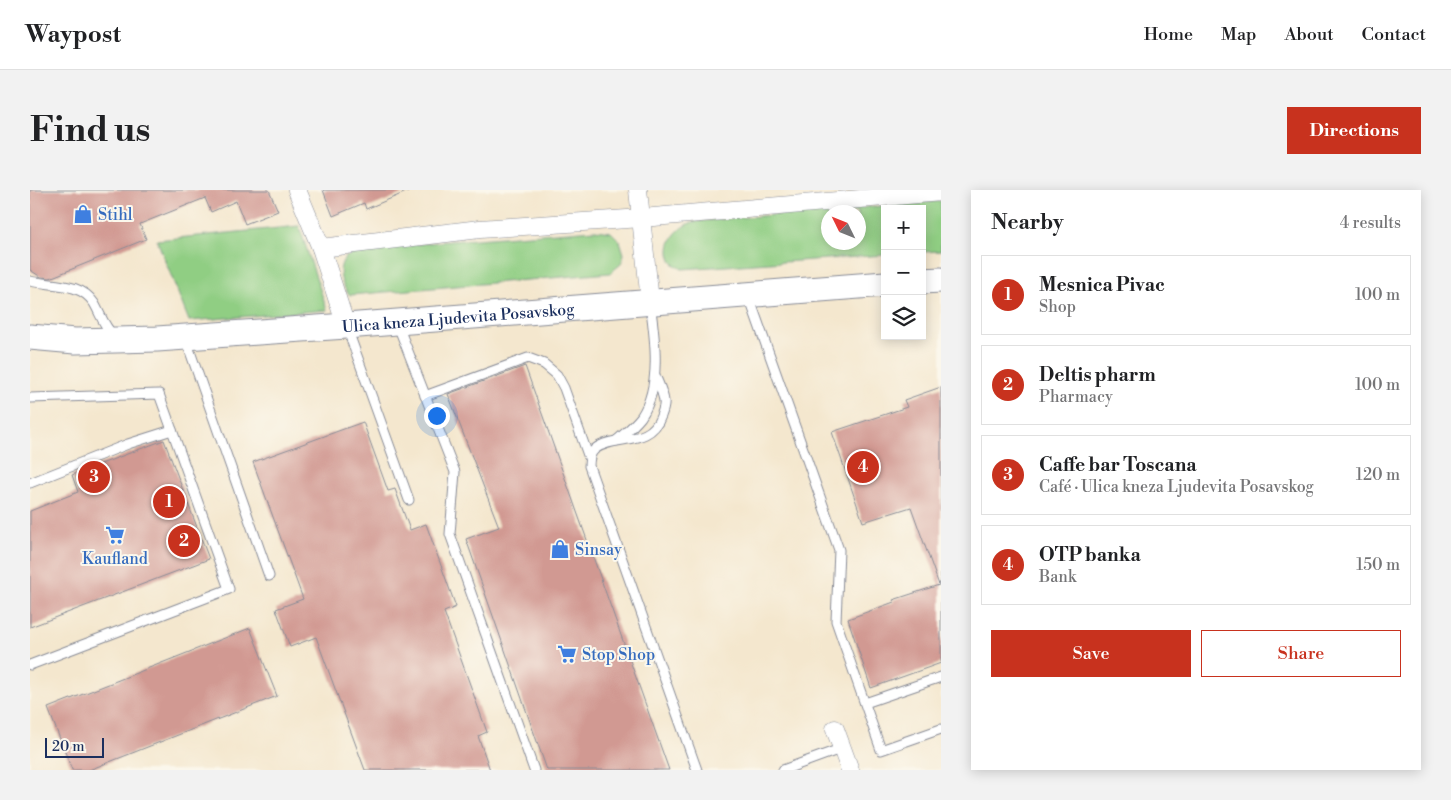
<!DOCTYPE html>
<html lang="en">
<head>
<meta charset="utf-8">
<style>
	:root { --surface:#fff; --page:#f2f2f2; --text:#202124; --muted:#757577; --line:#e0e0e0; --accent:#c8321e }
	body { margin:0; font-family:"Libre Bodoni",serif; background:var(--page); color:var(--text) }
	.controls { position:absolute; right:15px; top:15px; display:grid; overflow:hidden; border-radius:0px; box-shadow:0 2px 12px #0003 }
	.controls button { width:45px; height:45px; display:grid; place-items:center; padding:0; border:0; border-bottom:1px solid var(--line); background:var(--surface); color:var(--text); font:25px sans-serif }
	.compass { position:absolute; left:791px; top:15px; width:45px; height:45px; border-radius:50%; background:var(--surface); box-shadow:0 2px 12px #0003; rotate:313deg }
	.scale { position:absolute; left:15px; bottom:12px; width:59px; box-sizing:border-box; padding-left:5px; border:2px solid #1b2f5e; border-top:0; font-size:14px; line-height:18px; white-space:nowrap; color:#1b2f5e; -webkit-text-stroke:4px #fbf7ec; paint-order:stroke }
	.you { position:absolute; left:406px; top:225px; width:18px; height:18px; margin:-12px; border:4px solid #fff; border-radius:50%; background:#1a73e8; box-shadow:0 0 0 8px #1a73e833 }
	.badge { display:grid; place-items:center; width:32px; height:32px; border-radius:50%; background:var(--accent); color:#fff; font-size:16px; font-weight:700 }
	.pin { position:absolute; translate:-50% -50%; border:2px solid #fff; box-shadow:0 1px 5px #0006 }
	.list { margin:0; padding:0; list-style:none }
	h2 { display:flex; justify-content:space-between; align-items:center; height:65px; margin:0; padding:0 20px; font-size:21px }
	h2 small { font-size:16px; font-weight:400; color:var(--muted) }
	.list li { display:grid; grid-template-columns:32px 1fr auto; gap:15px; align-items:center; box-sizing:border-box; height:80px; margin:0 10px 10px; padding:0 10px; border:1px solid var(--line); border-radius:0px }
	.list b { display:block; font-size:19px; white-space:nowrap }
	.list p { margin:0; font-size:16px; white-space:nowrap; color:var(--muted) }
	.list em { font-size:16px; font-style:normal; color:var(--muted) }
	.actions { display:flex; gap:10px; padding:15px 20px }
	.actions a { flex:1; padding:11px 0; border:1px solid var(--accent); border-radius:0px; text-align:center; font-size:18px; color:var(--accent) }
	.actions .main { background:var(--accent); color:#fff }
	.icon { flex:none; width:28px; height:28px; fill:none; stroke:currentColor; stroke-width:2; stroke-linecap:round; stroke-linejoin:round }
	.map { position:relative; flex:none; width:911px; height:580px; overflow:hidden; border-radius:0px }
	header { display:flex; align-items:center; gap:30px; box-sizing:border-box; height:70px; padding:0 25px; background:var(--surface); border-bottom:1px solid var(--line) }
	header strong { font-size:24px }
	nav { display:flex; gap:28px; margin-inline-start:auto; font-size:18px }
	.intro { display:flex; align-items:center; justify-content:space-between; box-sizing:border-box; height:120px; padding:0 30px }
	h1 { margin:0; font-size:35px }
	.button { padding:12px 22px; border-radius:0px; background:var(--accent); color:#fff; font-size:18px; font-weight:700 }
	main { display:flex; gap:30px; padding:0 30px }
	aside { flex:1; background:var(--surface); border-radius:0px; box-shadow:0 2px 12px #0003 }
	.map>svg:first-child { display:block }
	.green { fill:#90ce83; stroke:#567e70; fill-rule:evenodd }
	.building { fill:#d19992 }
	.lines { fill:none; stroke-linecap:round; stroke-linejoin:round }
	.service-casing { stroke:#888b96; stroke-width:11 }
	.minor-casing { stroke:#888b96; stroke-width:19 }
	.secondary-casing { stroke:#888b96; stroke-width:27 }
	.service { stroke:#fff; stroke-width:9 }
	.minor { stroke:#fff; stroke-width:18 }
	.secondary { stroke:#fff; stroke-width:25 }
	.labels { text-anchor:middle; stroke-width:4; stroke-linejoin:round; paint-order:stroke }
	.shop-label { font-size:16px; fill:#366cbe; stroke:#fbf7ec; text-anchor:start }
	.street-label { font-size:16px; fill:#1b2f5e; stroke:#fbf7ec }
</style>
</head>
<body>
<header>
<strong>Waypost</strong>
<nav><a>Home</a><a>Map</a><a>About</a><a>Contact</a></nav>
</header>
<div class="intro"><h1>Find us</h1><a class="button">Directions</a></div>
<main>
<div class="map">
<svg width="911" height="580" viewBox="0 0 911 580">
	<rect width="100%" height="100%" fill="#fbf7ec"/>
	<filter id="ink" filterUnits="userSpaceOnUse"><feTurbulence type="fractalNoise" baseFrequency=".02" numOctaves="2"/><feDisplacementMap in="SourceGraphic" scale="10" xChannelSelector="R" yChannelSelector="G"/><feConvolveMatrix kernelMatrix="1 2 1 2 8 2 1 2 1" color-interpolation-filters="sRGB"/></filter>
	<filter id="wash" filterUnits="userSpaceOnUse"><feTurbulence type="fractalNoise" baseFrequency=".0096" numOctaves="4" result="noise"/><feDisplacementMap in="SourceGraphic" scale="20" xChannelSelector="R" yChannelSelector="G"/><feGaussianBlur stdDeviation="1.12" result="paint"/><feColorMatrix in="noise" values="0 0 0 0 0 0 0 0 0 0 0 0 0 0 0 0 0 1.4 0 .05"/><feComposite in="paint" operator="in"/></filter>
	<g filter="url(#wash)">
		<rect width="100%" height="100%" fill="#f4e7ce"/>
		<g class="green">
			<path d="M911,11v50l-19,1v-43h-37v46l-203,14c-3,-2 -8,-4 -10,-7 -8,-14 1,-30 14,-37 4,-3 10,-3 15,-4zM798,22h30v30h-30z"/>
			<polygon points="269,36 297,120 159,131 127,50"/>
			<path d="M565,40l16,2 9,9 4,13 -3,10 -11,9 -260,22c-9,-9 -14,-26 -5,-37 4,-4 10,-5 15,-7l78,-9z"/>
		</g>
		<g id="blocks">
			<g class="building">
				<polygon points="0,0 239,0 248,21 215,34 206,11 181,22 175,8 110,34 116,49 20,88 11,87 0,80"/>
				<polygon points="293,0 381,0 336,19 334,13 303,26"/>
				<polygon points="495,176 639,580 517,580 436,349 469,337 418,204"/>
				<polygon points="911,197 911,473 841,498 818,429 864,412 863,410 909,395 881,317 833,332 802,242 877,217 874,210"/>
				<polygon points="333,232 358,301 365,299 380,340 396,334 426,417 414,422 457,542 448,546 460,580 335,580 286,447 260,457 246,419 273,409 223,272"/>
				<polygon points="134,250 179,369 0,437 0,321 48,302 42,285"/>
				<polygon points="220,438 247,506 59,580 42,580 18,518"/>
			</g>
		</g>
	</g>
	<g filter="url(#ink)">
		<use href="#blocks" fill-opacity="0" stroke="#888b96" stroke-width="1"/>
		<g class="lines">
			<g class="service-casing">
				<g id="service">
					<path d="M0,91c23,5 50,1 64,22 7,12 10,24 20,33"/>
					<polyline points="719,107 809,360 806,431 851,560 911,539"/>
					<polyline points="367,133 425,282 420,344 504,580"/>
					<polyline points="317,138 379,310"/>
					<polyline points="156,150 239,386"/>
					<path d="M625,185c3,8 8,17 9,26 1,5 -1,10 -3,15 -11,31 -46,18 -66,33 -5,4 -6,11 -6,17l108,304"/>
					<polyline points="395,206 498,168 514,174 527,185 534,198 559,268"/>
					<polyline points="0,208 129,204 142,240 98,254 0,293"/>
					<path d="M586,251c8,-7 18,-15 25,-24 21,-31 14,-79 9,-114"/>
					<polyline points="0,475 199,399 142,240"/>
					<polyline points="835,513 911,487"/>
					<polyline points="753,580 813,558"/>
				</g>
			</g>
			<g class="minor-casing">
				<g id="minor">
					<polyline points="267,0 291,58 316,136"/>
					<polyline points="608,0 620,111"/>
					<polyline points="291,58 450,39 612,28 911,2"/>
					<polyline points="805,539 820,580"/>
				</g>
			</g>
			<g class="secondary-casing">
				<g id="secondary">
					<polyline points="892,91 911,90"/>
					<path id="s1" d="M0,147l45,4 82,-2 189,-13 539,-42"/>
				</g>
			</g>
			<use href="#service" class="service"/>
			<use href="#minor" class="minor"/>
			<use href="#secondary" class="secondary"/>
		</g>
	</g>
	<defs>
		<g id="shop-bare" transform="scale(1.5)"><path d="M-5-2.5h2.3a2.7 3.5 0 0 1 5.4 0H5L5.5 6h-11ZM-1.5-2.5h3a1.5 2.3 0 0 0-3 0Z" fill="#3f7fe0" stroke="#fbf7ec" stroke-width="2.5" paint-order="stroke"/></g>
		<g id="supermarket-bare" transform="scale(1.5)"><path d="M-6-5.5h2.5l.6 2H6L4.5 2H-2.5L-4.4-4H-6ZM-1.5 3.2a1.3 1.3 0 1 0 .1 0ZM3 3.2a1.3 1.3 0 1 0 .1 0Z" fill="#3f7fe0" stroke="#fbf7ec" stroke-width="2.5" paint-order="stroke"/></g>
	</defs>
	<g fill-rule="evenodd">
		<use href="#shop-bare" x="53" y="24"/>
		<use href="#supermarket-bare" x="85" y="345"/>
		<use href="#shop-bare" x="530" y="359"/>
		<use href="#supermarket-bare" x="537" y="464"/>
	</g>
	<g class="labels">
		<g class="shop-label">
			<text x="68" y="30">Stihl</text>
			<text x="545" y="365">Sinsay</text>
			<text x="85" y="374" text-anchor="middle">Kaufland</text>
			<text x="552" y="470">Stop Shop</text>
		</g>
		<g class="street-label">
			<text dy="6" stroke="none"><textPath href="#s1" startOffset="429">Ulica kneza Ljudevita Posavskog</textPath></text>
		</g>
	</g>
</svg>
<div class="controls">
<button>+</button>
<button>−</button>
<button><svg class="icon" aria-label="layers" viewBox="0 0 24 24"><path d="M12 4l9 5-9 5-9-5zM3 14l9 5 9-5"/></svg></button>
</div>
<svg class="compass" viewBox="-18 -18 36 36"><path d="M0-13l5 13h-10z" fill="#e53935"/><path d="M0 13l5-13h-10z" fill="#757577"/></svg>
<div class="scale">20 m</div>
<div class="you"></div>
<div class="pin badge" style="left:139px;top:312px">1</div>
<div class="pin badge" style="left:154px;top:351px">2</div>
<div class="pin badge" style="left:64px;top:287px">3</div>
<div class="pin badge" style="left:833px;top:277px">4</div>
</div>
<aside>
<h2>Nearby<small>4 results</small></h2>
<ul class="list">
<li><span class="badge">1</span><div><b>Mesnica Pivac</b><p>Shop</p></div><em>100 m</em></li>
<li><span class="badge">2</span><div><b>Deltis pharm</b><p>Pharmacy</p></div><em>100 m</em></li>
<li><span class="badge">3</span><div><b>Caffe bar Toscana</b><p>Café · Ulica kneza Ljudevita Posavskog</p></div><em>120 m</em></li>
<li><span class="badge">4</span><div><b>OTP banka</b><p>Bank</p></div><em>150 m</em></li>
</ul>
<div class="actions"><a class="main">Save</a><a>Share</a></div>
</aside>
</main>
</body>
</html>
